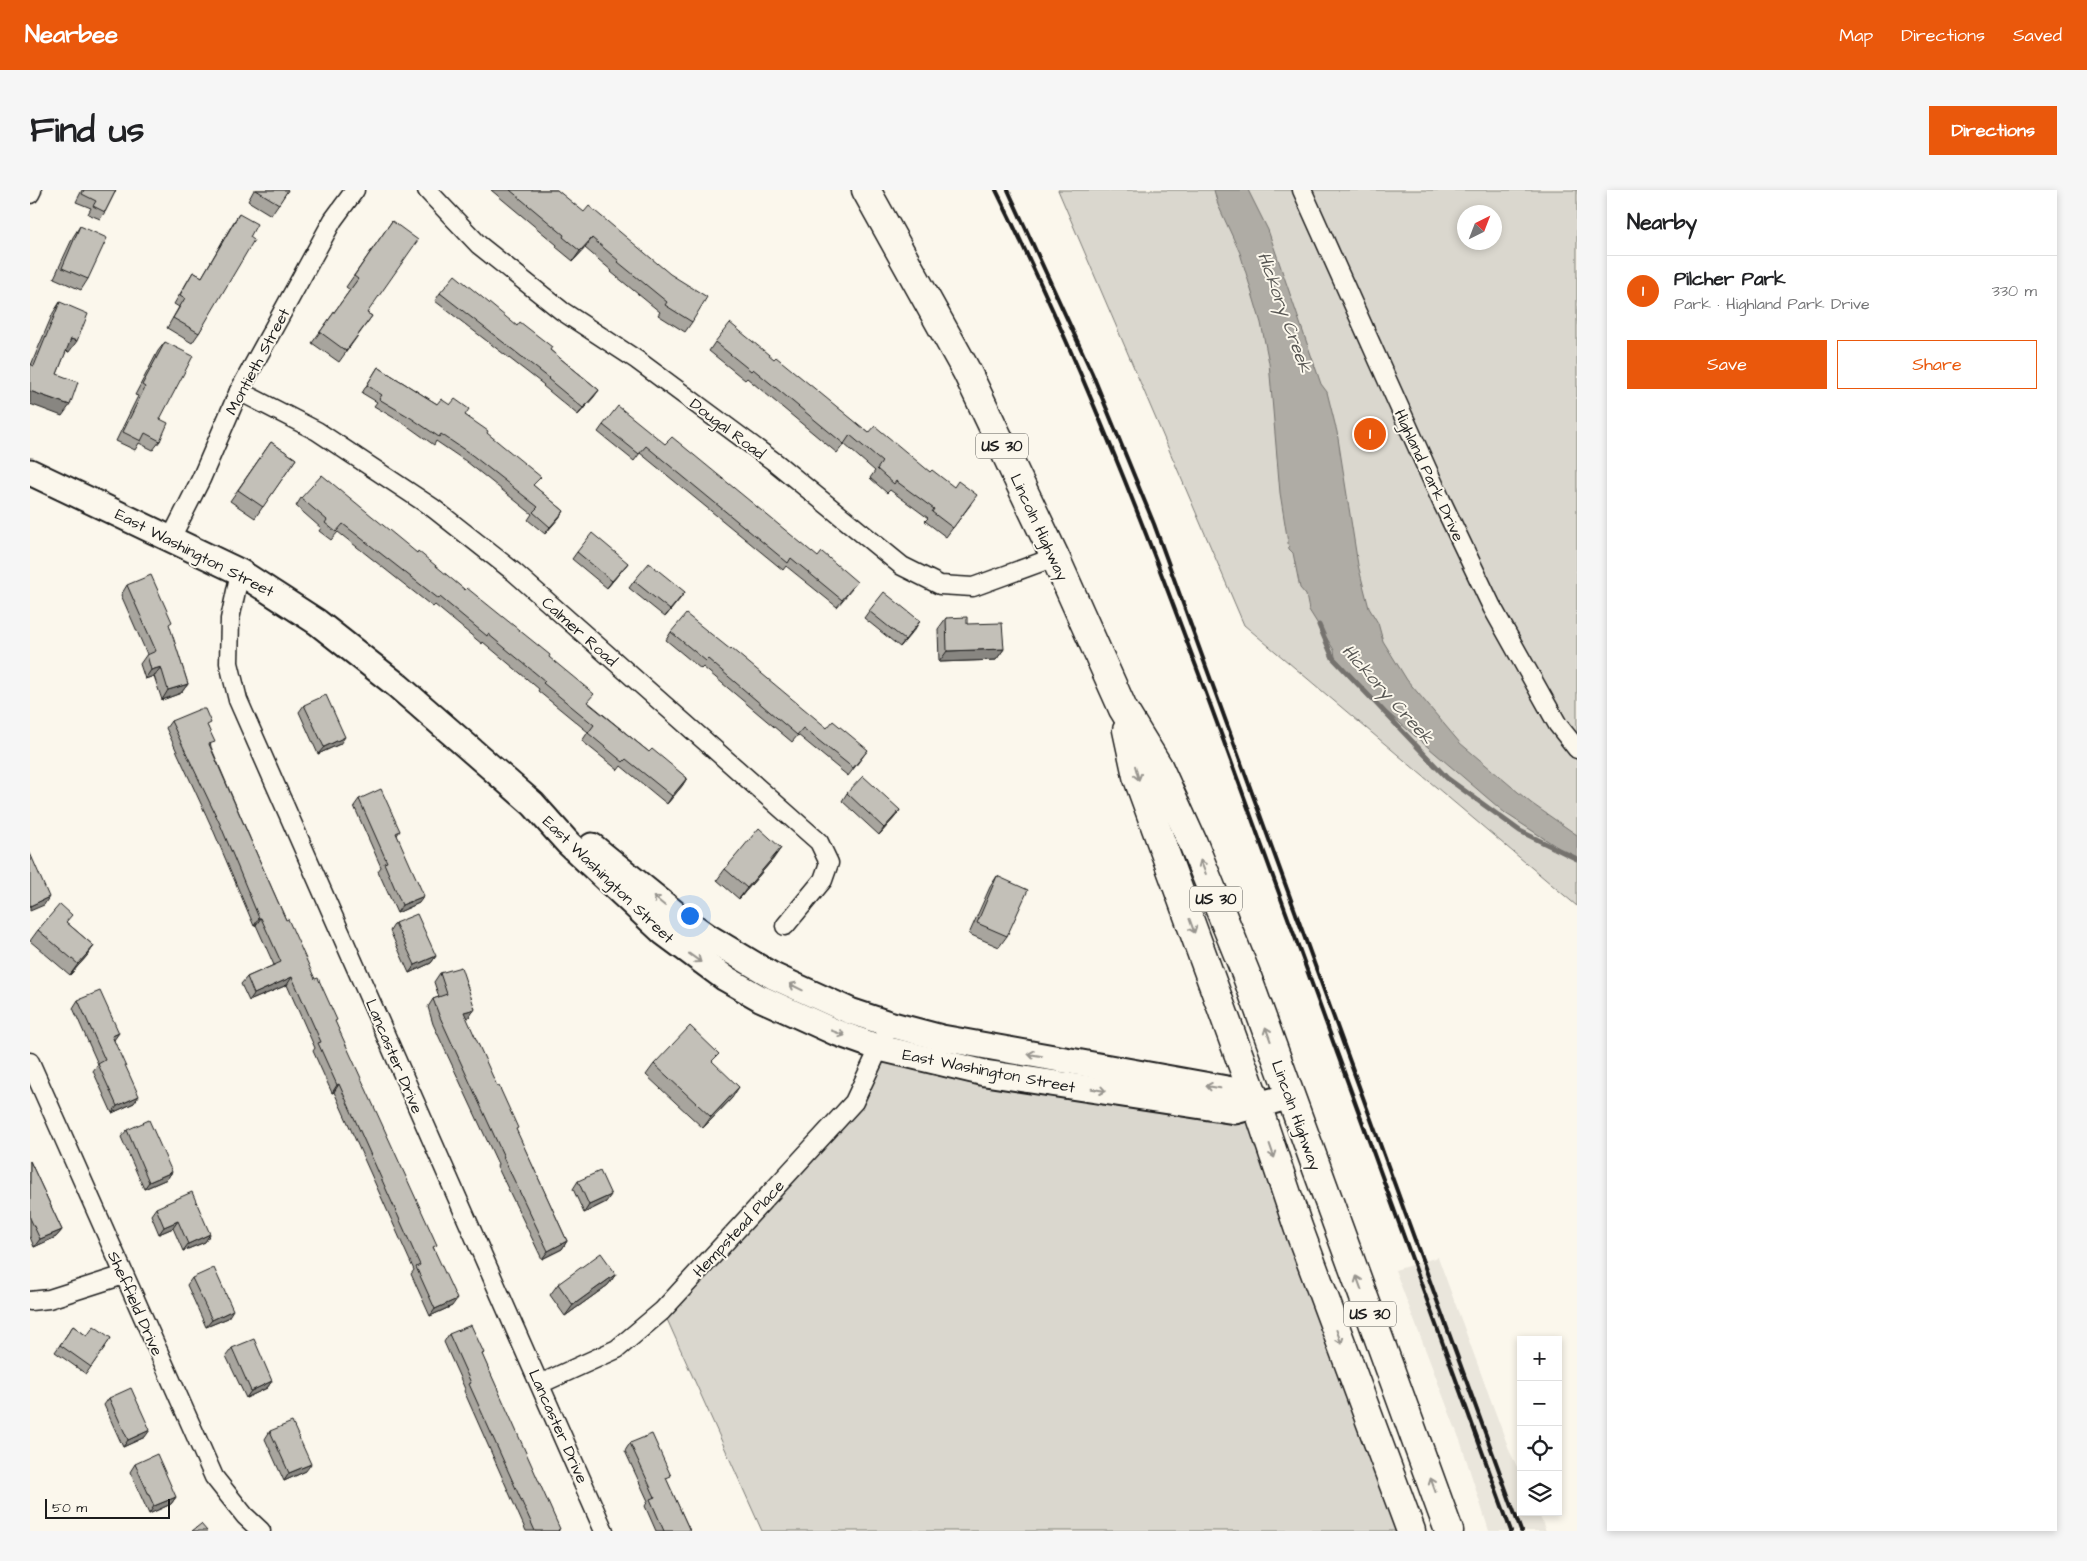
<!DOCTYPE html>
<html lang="en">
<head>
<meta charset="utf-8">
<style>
	:root { --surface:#fff; --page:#f6f6f6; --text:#202124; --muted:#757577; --line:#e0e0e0; --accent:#ea580c }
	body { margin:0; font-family:"Architects Daughter",sans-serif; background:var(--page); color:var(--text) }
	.controls { position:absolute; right:15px; bottom:15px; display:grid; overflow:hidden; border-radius:0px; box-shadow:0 2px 8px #0003 }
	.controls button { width:45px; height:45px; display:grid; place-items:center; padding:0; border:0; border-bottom:1px solid var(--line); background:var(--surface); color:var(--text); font:25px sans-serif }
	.compass { position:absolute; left:1427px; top:15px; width:45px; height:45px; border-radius:50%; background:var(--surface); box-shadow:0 2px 8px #0003; rotate:42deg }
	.scale { position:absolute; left:15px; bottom:12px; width:125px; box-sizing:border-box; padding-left:5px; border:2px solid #1c1c1c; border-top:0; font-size:14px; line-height:18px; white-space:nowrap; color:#1c1c1c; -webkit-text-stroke:4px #fbf7ec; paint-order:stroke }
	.you { position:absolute; left:659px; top:725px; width:18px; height:18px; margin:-12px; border:4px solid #fff; border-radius:50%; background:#1a73e8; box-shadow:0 0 0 8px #1a73e833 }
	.badge { display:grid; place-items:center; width:32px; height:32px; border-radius:50%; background:var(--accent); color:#fff; font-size:16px; font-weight:700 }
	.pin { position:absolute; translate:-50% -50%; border:2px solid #fff; box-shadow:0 1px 5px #0006 }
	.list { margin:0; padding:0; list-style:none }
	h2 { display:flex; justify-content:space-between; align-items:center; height:65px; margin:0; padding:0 20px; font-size:21px }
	h2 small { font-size:16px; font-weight:400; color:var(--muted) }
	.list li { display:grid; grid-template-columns:32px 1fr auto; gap:15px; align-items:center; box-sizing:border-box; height:70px; padding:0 20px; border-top:1px solid var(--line) }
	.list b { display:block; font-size:19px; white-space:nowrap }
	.list p { margin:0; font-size:16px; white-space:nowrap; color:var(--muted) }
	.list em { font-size:16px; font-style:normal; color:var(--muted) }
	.actions { display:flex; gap:10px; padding:15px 20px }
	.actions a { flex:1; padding:11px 0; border:1px solid var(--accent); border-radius:0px; text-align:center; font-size:18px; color:var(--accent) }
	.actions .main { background:var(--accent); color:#fff }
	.icon { flex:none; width:28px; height:28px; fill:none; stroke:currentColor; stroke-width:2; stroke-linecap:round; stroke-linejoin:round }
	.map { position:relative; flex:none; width:1547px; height:1341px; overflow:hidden; border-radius:0px }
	header { display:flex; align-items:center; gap:30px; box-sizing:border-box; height:70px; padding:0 25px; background:var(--accent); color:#fff }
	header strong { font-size:24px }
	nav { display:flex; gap:28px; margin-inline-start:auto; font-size:18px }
	.intro { display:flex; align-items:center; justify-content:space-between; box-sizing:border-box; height:120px; padding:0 30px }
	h1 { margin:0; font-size:35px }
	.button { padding:12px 22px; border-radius:0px; background:var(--accent); color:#fff; font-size:18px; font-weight:700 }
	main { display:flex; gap:30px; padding:0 30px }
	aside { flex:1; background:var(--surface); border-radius:0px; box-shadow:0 2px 8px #0003 }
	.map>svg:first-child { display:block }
	.built { fill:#eae6dc }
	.green { fill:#dad7ce; stroke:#7b7a75; fill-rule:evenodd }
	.water { fill:#afaca5; stroke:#74726e }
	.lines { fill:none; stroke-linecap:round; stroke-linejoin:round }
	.stream { stroke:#74726e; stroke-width:5 }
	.street-casing { stroke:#1c1c1c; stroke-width:21 }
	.secondary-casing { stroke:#1c1c1c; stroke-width:29 }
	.primary-casing { stroke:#1c1c1c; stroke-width:31 }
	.street { stroke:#fbf7ec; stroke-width:18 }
	.secondary { stroke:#fbf7ec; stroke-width:25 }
	.primary { stroke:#fbf7ec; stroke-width:28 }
	.rail { stroke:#1c1c1c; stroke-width:4 }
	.wall { fill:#a8a59e; stroke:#1c1c1c }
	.shaded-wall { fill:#888681; stroke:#1c1c1c }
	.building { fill:#c3c0b8; stroke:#1c1c1c }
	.oneway { stroke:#97948e }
	.labels { text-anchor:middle; stroke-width:4; stroke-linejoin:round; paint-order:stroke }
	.shield { fill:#fbf7ec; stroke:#5f5e5a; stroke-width:1 }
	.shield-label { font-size:15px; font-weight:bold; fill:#1c1c1c }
	.street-label { font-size:16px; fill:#1c1c1c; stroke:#fbf7ec }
	.water-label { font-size:18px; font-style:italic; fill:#575653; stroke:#fbf7ec }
</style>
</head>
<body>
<header>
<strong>Nearbee</strong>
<nav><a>Map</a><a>Directions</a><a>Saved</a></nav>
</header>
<div class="intro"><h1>Find us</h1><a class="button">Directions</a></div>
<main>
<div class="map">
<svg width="1547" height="1341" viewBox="0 0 1547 1341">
	<rect width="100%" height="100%" fill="#fbf7ec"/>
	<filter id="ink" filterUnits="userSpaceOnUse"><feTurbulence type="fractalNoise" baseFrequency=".02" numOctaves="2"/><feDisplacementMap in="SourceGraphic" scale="10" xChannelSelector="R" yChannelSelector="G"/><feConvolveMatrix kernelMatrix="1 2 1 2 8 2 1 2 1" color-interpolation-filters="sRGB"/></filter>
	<g filter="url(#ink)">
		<polygon class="built" points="1408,1067 1480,1262 1491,1285 1491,1322 1508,1322 1516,1341 1459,1341 1431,1253 1365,1080"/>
		<g class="green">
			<path d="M1028,0h519v716l-333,-281zM1434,22h30v30h-30z"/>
			<polygon points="855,870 1220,923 1374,1341 732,1341 636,1127 833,913"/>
		</g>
		<polygon class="water" points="1184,0 1218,0 1238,40 1291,194 1297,202 1307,242 1328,375 1339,418 1348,433 1353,451 1377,490 1430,553 1501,613 1547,645 1547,670 1475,623 1350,516 1305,467 1304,460 1279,420 1276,405 1270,398 1263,363 1259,359 1250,303 1239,173 1231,133 1210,63 1188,15"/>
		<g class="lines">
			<polyline class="stream" points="1289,435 1303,468 1417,588 1490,641 1547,669"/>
			<g class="street-casing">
				<g id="street">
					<polyline points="397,0 449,55 532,121 607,170 746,273 872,376 910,395 943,397 1025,367"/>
					<polyline points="1272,0 1411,310 1462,417 1528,535 1547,559"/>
					<polyline points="0,4 2,0"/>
					<polyline points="209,201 287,241 403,318 484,382 789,652 799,673 793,690 755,736"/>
					<polyline points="141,348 171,289 209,201 303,30 325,0"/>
					<polyline points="210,382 200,429 199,473 208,510 574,1341"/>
					<polyline points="0,872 184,1287 215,1326 231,1341"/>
					<polyline points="0,1111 19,1109 94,1085"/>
					<polyline points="510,1194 587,1159 632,1121 824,912 854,848"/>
				</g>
			</g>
			<g class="secondary-casing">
				<g id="secondary">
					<polyline points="0,282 210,382 287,432 368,496 503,614 538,653 633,742 695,788 730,808 805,842 850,858 955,883 1205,921 1261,906"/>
					<polyline points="562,656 647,725 678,747 743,786 820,821 859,834 912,848 1208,901 1227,915"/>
				</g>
			</g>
			<g class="primary-casing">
				<g id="primary">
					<polyline points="836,0 937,182 1025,367 1093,519 1128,576 1163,653 1216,784 1419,1341"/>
					<polyline points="1097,540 1107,586 1227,915 1268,1037 1381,1341"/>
				</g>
			</g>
			<use href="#street" class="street"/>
			<use href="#secondary" class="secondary"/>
			<use href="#primary" class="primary"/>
			<g class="rail">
				<path d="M966,0c106,214 187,438 268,662 82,226 165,453 247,679"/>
				<polyline points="978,0 1062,183 1124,334 1491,1341"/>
			</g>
		</g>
		<g class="wall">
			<polygon points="52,0 86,0 75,22 70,29 58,24 61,18 46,12"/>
			<polygon points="224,0 258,0 241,25 218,11"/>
			<polygon points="461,0 527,0 662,132 655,142 628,125 630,122 581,82 582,81 555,58 543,71 526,57 527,55"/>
			<polygon points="209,24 220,47 169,143 162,153 137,138 149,117 144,114 163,82 172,87 203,33"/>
			<polygon points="362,31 337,123 342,126 309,172 282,153 320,100 316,97"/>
			<polygon points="50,36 58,89 51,100 24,88 43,47"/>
			<polygon points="410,103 487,136 520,160 569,200 548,225 513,196 514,195 405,111"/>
			<polygon points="30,112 39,162 36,161 27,184 32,226 1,175 23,123"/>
			<polygon points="135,152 130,229 130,251 123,260 109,253 105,260 86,251 108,206 105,205 128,161"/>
			<polygon points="685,152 744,169 839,243 900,282 941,314 916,347 895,331 898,328 860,300 857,303 840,288 845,281 814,254 807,263 717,188 715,190 679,161"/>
			<polygon points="348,177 407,214 435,225 457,243 504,296 534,321 515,344 498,330 502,324 437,272 406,251 404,255 376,235 344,216 347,212 332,203"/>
			<polygon points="573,235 635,254 822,399 807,417 756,376 753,380 610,263 604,271 568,242"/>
			<polygon points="241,252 266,269 225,328 200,311"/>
			<polygon points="271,308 387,363 435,400 519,467 558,512 619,562 657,588 652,596 637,614 591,576 588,580 552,551 558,542 508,501 509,499 453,452 452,454 405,415 403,417 308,342 301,350 289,341 291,338 266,316"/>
			<polygon points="547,362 598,373 577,398 542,369"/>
			<polygon points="604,391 655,402 635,427 599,398"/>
			<polygon points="97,395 139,436 158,494 151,503 132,510 124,486 115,489 110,474 117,464 91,405"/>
			<polygon points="839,421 890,431 870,457 834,428"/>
			<polygon points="916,428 937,434 974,459 966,470 909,472 908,439"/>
			<polygon points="641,442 797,538 838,560 818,586 768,545 762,552 673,477 671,479 636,450"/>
			<polygon points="274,515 310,554 288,564 269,522"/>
			<polygon points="141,531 178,537 181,557 228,667 256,730 305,832 404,1059 422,1116 400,1126 381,1084 384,1080 304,902 302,903 283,861 285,858 257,795 219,811 211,794 217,787 244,775 226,735 224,736 184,642 136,538"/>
			<polygon points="817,603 870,620 865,627 849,645 812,611"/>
			<polygon points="329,609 370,641 367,645 389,713 367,723 348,681 351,677 324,616"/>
			<polygon points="744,668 709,709 687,690 695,679"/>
			<polygon points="967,686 977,746 969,757 939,744 960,697"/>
			<polygon points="36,732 64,756 56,767 40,785 0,751 8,740"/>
			<polygon points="365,733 406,766 401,773 379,783 360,741"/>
			<polygon points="410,783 445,819 439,827 436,828 486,940 537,1051 532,1059 512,1069 467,976 468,974 403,834 398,817 403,809 409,807 404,792"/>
			<polygon points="48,810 84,850 104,913 82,923 63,881 68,874 43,818"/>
			<polygon points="683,872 702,908 673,938 616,885 624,874"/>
			<polygon points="97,940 142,982 137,989 114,999 91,947"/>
			<polygon points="0,971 32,1040 26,1047 4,1057 0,1047"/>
			<polygon points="548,991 576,1012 554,1023 543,999"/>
			<polygon points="126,1018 180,1044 175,1052 153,1061 143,1038 129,1044 121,1025"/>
			<polygon points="586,1084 578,1095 535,1126 520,1105 528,1094"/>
			<polygon points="162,1088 198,1128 176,1137 157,1095"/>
			<polygon points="43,1136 57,1146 81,1148 56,1184 25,1162"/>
			<polygon points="419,1144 454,1163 452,1165 529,1341 496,1341 434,1201 435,1199 414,1152"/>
			<polygon points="202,1158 242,1191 237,1198 216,1208 196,1166"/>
			<polygon points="79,1208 115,1247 93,1257 74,1215"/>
			<polygon points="240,1241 276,1281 254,1291 235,1249"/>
			<polygon points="600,1253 637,1291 660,1341 626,1341 615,1316 618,1311 595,1261"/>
			<polygon points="105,1274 146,1307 141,1314 119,1324 100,1282"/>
		</g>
		<g class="shaded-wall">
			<polygon points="562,48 555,58 543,71 550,61"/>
			<polygon points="41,149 47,151 39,162 34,160"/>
			<polygon points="569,200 564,207 548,225 553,218"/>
			<polygon points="0,201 40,215 32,226 0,214"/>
			<polygon points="534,321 529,328 515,344 520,337"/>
			<polygon points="598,373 592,380 577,398 582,391"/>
			<polygon points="655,402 650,409 635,427 640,420"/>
			<polygon points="890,431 885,439 870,457 875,450"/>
			<polygon points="974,459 966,470 909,472 917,461"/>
			<polygon points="131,477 124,486 115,489 121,480"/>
			<polygon points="158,494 151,503 132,510 138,500"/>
			<polygon points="315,547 310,554 288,564 294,557"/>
			<polygon points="657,588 652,596 637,614 642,606"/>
			<polygon points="870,620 865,627 849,645 854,638"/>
			<polygon points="751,658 744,668 709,709 717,698"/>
			<polygon points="394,706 389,713 367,723 372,715"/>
			<polygon points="19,707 14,715 0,721 0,716"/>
			<polygon points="229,728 231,728 226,735 224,736"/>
			<polygon points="64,756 56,767 40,785 48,774"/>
			<polygon points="406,766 401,773 379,783 385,775"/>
			<polygon points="262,787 257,795 219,811 224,804"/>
			<polygon points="445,819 439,827 428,830 434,822"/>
			<polygon points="89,843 84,850 77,853 82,846"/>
			<polygon points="309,894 304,902 302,903 307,895"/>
			<polygon points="709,897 702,908 673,938 681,927"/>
			<polygon points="109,906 104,913 82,923 87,916"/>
			<polygon points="142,982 137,989 114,999 119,992"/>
			<polygon points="581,1005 576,1012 554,1023 559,1015"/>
			<polygon points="148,1031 143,1038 129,1044 134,1037"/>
			<polygon points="32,1040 26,1047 4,1057 10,1049"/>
			<polygon points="180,1044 175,1052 153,1061 158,1054"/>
			<polygon points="537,1051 532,1059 512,1069 518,1061"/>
			<polygon points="586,1084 578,1095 535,1126 543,1115"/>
			<polygon points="427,1109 422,1116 400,1126 405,1119"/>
			<polygon points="203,1120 198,1128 176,1137 182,1130"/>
			<polygon points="242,1191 237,1198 216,1208 221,1201"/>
			<polygon points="120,1240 115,1247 93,1257 98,1250"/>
			<polygon points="281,1274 276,1281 254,1291 259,1283"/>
			<polygon points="146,1307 141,1314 119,1324 124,1316"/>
		</g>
		<g class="building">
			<polygon points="54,0 86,0 75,22 63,16 66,11 52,4"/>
			<polygon points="226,0 258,0 249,14"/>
			<polygon points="480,0 527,0 554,22 559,16 640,84 677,107 662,132 635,115 637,112 588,72 589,71 562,48 550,61 533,47 534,45"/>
			<polygon points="209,24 227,34 220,47 224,50 169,143 143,128 155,108 150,105 163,82 172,87"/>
			<polygon points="362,31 388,50 337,123 342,126 316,161 290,142 328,89 324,86"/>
			<polygon points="50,36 77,48 58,89 32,78"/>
			<polygon points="425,85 487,136 490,132 522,157 520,160 569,200 553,218 518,189 519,188 410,103"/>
			<polygon points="30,112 58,124 47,151 41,149 27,184 48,192 40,215 0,201 0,174 4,176"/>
			<polygon points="700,133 744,169 746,167 839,243 845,236 900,282 902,280 924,297 928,291 947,305 923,338 902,322 904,319 866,291 864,294 847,279 852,272 820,245 814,254 723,179 721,181 685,152"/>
			<polygon points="135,152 163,166 130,229 138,233 130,251 115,243 111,251 93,242 115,197 112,195"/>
			<polygon points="348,177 407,214 411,209 420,215 425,209 439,219 435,225 458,241 457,243 511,287 503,295 534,321 520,337 503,322 508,317 442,265 411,244 409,247 381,228 349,209 352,205 337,195"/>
			<polygon points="588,216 635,254 642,247 788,367 792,362 827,392 812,410 761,368 758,373 616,256 609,264 573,235"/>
			<polygon points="241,252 266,269 233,317 208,300"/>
			<polygon points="292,285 387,363 388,361 435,400 437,398 520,465 519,467 564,504 557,512 619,562 622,559 657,588 642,606 596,569 593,572 558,543 564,535 513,493 515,491 458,444 457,446 410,407 409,409 313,334 306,342 295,333 297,330 271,308"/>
			<polygon points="562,343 598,373 582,391 547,362"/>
			<polygon points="619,373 655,402 640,420 604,391"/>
			<polygon points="121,385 142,432 139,434 158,494 138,500 131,477 121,480 117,465 126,461 97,395"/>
			<polygon points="854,402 890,431 875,450 839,421"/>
			<polygon points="656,424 701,460 702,459 797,538 803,531 838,560 823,578 773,538 767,545 678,469 676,471 641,442"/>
			<polygon points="937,427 937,434 972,433 974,459 917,461 916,428"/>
			<polygon points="296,505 315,547 294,557 274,515"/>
			<polygon points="170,519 175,519 181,533 177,535 185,552 179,554 228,667 256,730 258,729 285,789 288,788 307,830 305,831 407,1055 403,1057 427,1109 405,1119 386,1077 390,1075 309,894 307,895 288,853 291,852 262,787 224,804 217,787 251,772 231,728 229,728 190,634 141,531"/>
			<polygon points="833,586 870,620 854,638 817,603"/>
			<polygon points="351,599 370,641 366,643 394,706 372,715 354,673 357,672 329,609"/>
			<polygon points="729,638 751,658 717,698 695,679"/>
			<polygon points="0,663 19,707 0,716"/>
			<polygon points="967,686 998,700 977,746 947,733"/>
			<polygon points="30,714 42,725 36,732 64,756 48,774 8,740"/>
			<polygon points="387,724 406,766 385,775 365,733"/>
			<polygon points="431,777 445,819 434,822 467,896 469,896 488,938 486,939 537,1051 518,1061 473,967 474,967 409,825 403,809 417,804 410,783"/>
			<polygon points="70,801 89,843 82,846 109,906 87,916 68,874 75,870 48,810"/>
			<polygon points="660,836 689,864 682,871 709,897 681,927 624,874"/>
			<polygon points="119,930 142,982 119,992 97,940"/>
			<polygon points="0,971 32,1040 10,1049 0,1028"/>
			<polygon points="570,981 581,1005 559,1015 548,991"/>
			<polygon points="162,1002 180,1044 158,1054 148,1031 134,1037 126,1018"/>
			<polygon points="571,1063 586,1084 543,1115 528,1094"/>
			<polygon points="184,1078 203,1120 182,1130 162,1088"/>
			<polygon points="441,1135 454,1163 452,1164 530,1339 528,1340 529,1341 505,1341 439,1194 441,1193 419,1144"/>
			<polygon points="43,1136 57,1146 64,1136 81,1148 61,1177 30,1155"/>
			<polygon points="224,1149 242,1191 221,1201 202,1158"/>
			<polygon points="101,1198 120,1240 98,1250 79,1208"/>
			<polygon points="262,1232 281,1274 259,1283 240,1241"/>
			<polygon points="622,1244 641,1286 636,1288 660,1341 634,1341 620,1309 625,1307 600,1253"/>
			<polygon points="127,1264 146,1307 124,1316 105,1274"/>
			<polygon points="171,1334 177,1341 162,1341"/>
		</g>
		<defs><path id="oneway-shaft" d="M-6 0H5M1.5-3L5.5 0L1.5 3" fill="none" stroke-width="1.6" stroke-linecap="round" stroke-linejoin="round" transform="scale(1.25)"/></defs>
		<g class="oneway">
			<use href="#oneway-shaft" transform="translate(1107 583) rotate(75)"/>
			<use href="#oneway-shaft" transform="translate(1173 677) rotate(-112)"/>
			<use href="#oneway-shaft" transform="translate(629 711) rotate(-141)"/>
			<use href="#oneway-shaft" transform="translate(1162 736) rotate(70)"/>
			<use href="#oneway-shaft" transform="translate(665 768) rotate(36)"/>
			<use href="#oneway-shaft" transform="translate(766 797) rotate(-154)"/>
			<use href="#oneway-shaft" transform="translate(808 843) rotate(21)"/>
			<use href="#oneway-shaft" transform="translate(1238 844) rotate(-110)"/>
			<use href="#oneway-shaft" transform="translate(1005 865) rotate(-170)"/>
			<use href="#oneway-shaft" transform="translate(1183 897) rotate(-170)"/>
			<use href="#oneway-shaft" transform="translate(1069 900) rotate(9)"/>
			<use href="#oneway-shaft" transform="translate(1242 961) rotate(71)"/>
			<use href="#oneway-shaft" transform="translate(1329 1093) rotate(-110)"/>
			<use href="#oneway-shaft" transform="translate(1309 1147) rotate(70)"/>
			<use href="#oneway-shaft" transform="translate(1403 1295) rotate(-110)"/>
		</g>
	</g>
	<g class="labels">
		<g class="shield">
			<rect x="946" y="243.5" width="52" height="25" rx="4"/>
			<rect x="1160" y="696.5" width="52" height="25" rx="4"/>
			<rect x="1314" y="1111.5" width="52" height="25" rx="4"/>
		</g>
		<g class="shield-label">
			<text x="972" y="261">US 30</text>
			<text x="1186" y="714">US 30</text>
			<text x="1340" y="1129">US 30</text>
		</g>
		<g class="street-label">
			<text transform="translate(227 171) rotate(-62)" y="6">Montieth Street</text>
			<text transform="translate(698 238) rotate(37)" y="6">Dougal Road</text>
			<text transform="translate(1400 285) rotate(65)" y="6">Highland Park Drive</text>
			<text transform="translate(1010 337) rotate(65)" y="6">Lincoln Highway</text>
			<text transform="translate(165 362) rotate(27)" y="6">East Washington Street</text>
			<text transform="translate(550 441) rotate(42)" y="6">Calmer Road</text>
			<text transform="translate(579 689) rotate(44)" y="6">East Washington Street</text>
			<text transform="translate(365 866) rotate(67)" y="6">Lancaster Drive</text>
			<text transform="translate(959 880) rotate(11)" y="6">East Washington Street</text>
			<text transform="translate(1267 925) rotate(70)" y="6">Lincoln Highway</text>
			<text transform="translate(708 1038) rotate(-47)" y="6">Hempstead Place</text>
			<text transform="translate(106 1113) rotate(66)" y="6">Sheffield Drive</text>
			<text transform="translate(529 1236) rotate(66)" y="6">Lancaster Drive</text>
		</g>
		<g class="water-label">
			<text transform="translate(1255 122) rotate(70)" y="6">Hickory Creek</text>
			<text transform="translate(1358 504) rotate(48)" y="6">Hickory Creek</text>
		</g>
	</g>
</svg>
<div class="controls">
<button>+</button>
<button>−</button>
<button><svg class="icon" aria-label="locate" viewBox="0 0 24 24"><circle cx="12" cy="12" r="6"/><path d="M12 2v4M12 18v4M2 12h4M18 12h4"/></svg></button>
<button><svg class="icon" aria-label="layers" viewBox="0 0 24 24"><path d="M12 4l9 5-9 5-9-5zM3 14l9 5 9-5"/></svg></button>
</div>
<svg class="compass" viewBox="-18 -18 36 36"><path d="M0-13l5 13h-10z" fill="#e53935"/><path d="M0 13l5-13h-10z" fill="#757577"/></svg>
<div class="scale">50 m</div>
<div class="you"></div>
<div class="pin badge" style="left:1340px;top:244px">1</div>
</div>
<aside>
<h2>Nearby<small></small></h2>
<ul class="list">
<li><span class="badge">1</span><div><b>Pilcher Park</b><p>Park · Highland Park Drive</p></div><em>330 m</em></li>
</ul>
<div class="actions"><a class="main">Save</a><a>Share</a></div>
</aside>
</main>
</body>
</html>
